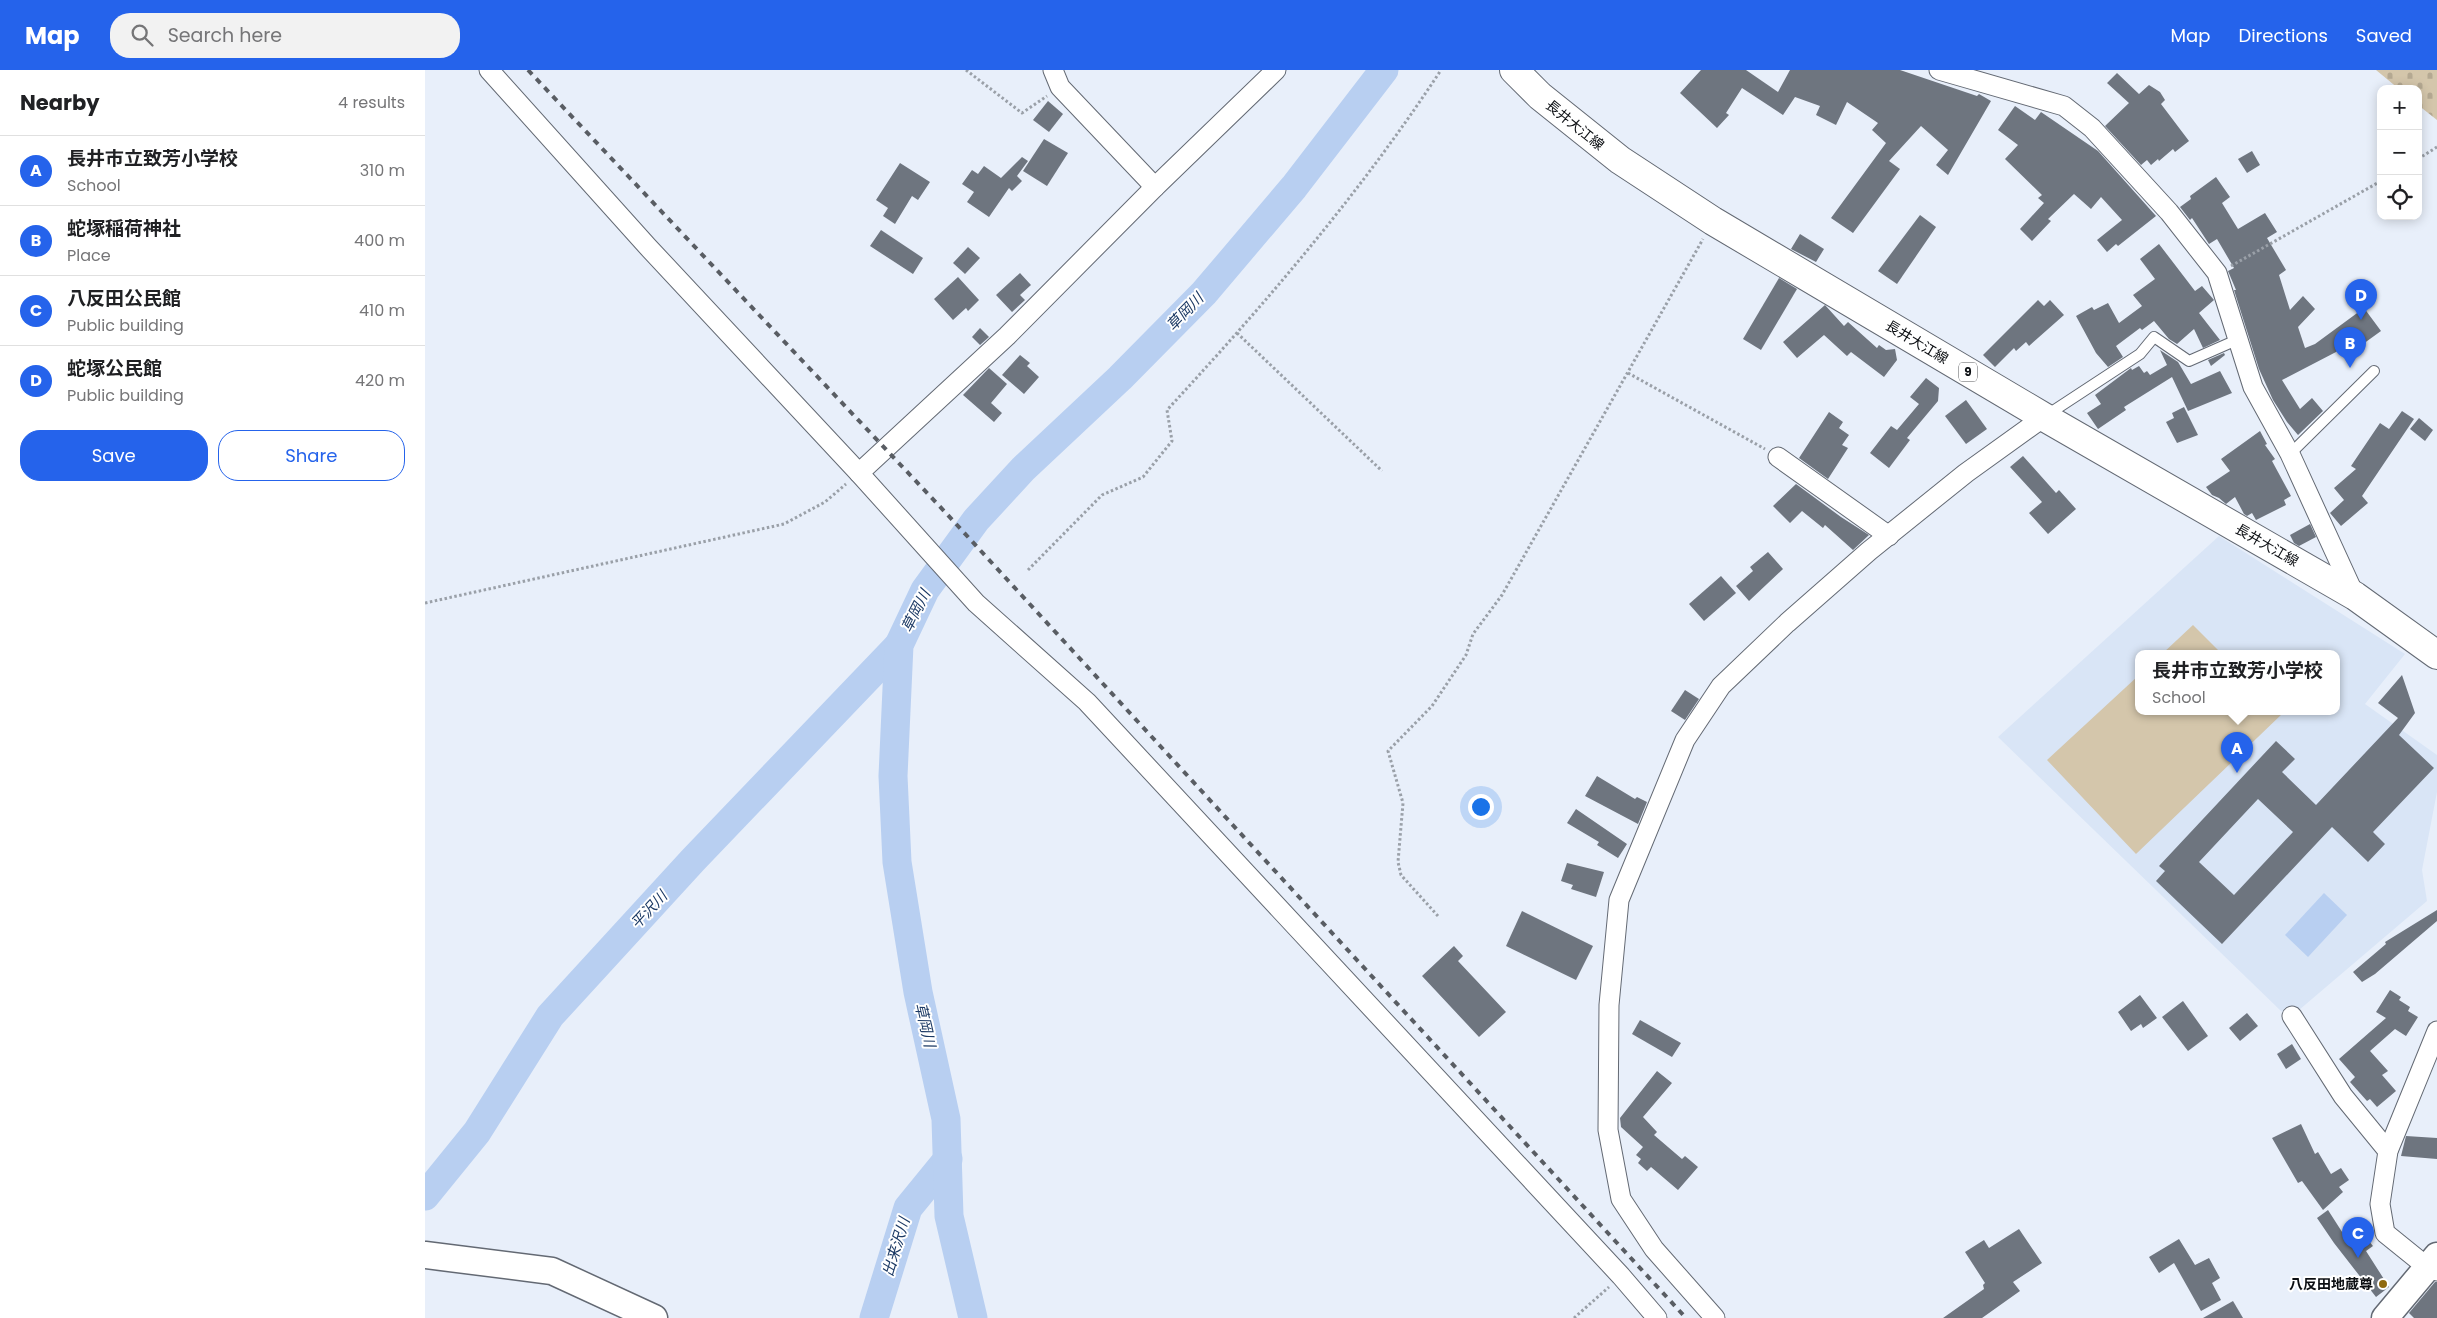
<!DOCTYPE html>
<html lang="en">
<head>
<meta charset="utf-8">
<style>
	:root { --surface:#fff; --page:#f2f2f2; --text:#202124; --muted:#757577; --line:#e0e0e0; --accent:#2563eb }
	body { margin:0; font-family:Poppins,"Noto Sans JP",sans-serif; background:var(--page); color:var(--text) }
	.controls { position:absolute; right:15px; top:15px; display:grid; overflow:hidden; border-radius:10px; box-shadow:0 2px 12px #0003 }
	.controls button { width:45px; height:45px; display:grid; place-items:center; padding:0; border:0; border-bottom:1px solid var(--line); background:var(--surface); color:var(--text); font:25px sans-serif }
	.you { position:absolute; left:1055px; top:736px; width:18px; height:18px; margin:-12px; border:4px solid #fff; border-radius:50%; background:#1a73e8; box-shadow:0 0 0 8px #1a73e833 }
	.badge { display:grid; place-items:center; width:32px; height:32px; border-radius:50%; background:var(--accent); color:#fff; font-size:16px; font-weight:700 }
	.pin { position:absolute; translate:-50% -41px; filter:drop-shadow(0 1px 2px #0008) }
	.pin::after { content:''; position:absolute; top:26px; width:18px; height:15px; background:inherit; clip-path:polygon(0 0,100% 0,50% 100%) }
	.popup { position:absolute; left:1710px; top:580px; width:205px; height:65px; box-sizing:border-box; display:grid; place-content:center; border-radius:10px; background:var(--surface); filter:drop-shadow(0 1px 4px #0005); font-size:16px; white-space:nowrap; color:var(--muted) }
	.popup b { font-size:19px; color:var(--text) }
	.popup::after { content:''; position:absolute; left:50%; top:100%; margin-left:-10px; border:10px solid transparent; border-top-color:var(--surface) }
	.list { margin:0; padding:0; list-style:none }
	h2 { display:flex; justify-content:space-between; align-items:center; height:65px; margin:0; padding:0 20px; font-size:21px }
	h2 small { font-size:16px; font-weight:400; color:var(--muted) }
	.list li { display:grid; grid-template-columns:32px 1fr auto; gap:15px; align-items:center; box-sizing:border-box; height:70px; padding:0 20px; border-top:1px solid var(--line) }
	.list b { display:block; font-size:19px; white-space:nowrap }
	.list p { margin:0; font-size:16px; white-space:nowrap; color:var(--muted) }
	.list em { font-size:16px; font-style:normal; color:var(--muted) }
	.actions { display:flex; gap:10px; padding:15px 20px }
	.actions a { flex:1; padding:11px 0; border:1px solid var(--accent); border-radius:20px; text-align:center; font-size:18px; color:var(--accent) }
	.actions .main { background:var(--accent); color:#fff }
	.icon { flex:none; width:28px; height:28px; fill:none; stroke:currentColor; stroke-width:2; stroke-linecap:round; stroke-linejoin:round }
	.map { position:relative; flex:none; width:2012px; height:1248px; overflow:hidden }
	header { display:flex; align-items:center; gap:30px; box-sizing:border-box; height:70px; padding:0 25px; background:var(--accent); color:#fff }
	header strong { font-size:24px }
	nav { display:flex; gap:28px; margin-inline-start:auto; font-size:18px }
	.search { width:350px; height:45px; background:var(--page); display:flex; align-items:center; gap:12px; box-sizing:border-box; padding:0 18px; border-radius:20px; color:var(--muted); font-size:19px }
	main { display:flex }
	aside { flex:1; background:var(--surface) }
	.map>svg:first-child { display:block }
	.built { fill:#d9e5f6; fill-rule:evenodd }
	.cemetery { fill:url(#cemetery-stones) }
	.pitch { fill:#d4c6ab }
	.water { fill:#b8cff1 }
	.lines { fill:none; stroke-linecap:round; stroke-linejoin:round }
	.river { stroke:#b8cff1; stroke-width:29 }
	.building { fill:#6e757f; fill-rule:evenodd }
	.lane-casing { stroke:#636973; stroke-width:12 }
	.street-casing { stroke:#636973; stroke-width:21 }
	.secondary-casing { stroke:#636973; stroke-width:29 }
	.primary-casing { stroke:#636973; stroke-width:30 }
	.path { stroke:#9aa0a8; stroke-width:3; stroke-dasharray:2.5 2.5; stroke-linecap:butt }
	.lane { stroke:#fff; stroke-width:10 }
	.street { stroke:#fff; stroke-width:19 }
	.secondary { stroke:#fff; stroke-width:26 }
	.primary { stroke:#fff; stroke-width:28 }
	.rail { stroke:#595d63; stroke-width:4; stroke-dasharray:6 6; stroke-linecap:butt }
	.poi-dot { fill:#8f690e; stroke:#fff; stroke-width:2 }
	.labels { text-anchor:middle; stroke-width:4; stroke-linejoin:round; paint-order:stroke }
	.shield { fill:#fff; stroke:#545659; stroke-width:1 }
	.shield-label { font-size:12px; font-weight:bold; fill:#0b0e12 }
	.street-label { font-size:14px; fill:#0b0e12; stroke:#fff }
	.poi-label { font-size:14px; font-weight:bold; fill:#0b0e12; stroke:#fff; text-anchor:end }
	.water-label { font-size:15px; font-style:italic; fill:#1b3964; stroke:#fff }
</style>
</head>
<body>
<header>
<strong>Map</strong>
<div class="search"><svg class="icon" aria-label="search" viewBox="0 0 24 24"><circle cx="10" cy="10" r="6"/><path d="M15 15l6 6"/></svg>Search here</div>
<nav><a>Map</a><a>Directions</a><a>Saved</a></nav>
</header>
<main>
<aside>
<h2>Nearby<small>4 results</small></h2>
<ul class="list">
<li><span class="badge">A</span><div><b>長井市立致芳小学校</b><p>School</p></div><em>310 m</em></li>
<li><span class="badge">B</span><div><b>蛇塚稲荷神社</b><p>Place</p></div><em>400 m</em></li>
<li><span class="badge">C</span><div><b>八反田公民館</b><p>Public building</p></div><em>410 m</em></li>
<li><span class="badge">D</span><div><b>蛇塚公民館</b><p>Public building</p></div><em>420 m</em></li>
</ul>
<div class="actions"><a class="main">Save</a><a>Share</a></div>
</aside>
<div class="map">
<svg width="2012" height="1248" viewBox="0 0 2012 1248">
	<defs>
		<pattern id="cemetery-stones" width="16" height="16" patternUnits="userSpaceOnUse" patternTransform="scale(1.25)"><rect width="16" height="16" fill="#d4c6ab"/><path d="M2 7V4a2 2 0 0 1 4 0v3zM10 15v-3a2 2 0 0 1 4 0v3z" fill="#b5a992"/></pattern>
	</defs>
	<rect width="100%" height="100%" fill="#e8effa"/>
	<path class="built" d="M1794,466l186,118 -40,50 72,51v37l-15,78 5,31 -135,115 -11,-5 -283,-274zM1713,584h198v58h-198z"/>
	<polygon class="cemetery" points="1951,0 2012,0 2012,50 1993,35 1993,19 1974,19"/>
	<g class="pitch">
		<polygon points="1768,555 1797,584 1737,584"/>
		<polygon points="1713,606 1713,642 1855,642 1857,644 1711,784 1622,690"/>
	</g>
	<polygon class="water" points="1899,823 1922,845 1883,887 1860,865"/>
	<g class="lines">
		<g class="river">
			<polyline points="0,1126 52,1062 125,946 268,790 474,575"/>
			<polyline points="449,1248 483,1138 523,1089"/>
			<polyline points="548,1248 524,1146 521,1049 493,922 472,792 468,706 474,575 500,520 551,450 598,399 695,308 779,223 869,117 959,0"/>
		</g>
	</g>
	<g class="building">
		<polygon points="1276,0 1321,0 1353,22 1365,0 1475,0 1552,26 1554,24 1566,31 1523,105 1511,95 1523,80 1496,56 1464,91 1475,99 1428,163 1406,148 1461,73 1447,60 1453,53 1422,32 1411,55 1391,45 1395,36 1370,27 1358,45 1317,18 1301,43 1304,45 1292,58 1255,23"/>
		<polygon points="1692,3 1714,24 1724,15 1735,22 1740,30 1736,34 1764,71 1750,82 1748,79 1734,91 1733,89 1726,95 1722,90 1716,95 1680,56 1704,33 1682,13"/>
		<polygon points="623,31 638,44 624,62 608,50"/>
		<polygon points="1590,36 1610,50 1616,42 1673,81 1731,146 1693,176 1691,174 1682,182 1672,170 1697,150 1676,127 1666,139 1649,124 1623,149 1626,151 1607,171 1595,159 1619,133 1613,128 1617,125 1580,89 1593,75 1573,60"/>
		<polygon points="619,69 643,83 622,116 598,101"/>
		<polygon points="1827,81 1835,95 1822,103 1813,89"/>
		<polygon points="597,87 603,91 592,106 597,111 587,121 584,118 564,147 542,132 549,122 537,114 547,100 553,104 559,96 576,108"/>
		<polygon points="475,93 505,112 493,130 487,126 470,154 458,146 463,138 451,130"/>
		<polygon points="1791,107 1805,127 1797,133 1813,159 1840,143 1852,162 1842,168 1861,200 1854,205 1865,240 1878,226 1890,239 1873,257 1880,278 1890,274 1939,238 1956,261 1938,274 1932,266 1911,282 1857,310 1875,339 1887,328 1898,341 1873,365 1862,352 1848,330 1834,299 1809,220 1811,220 1803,201 1809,198 1792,169 1784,174 1767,148 1765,150 1755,137 1766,129 1765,126"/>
		<polygon points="1495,145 1511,157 1472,214 1453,201"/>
		<polygon points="456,160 498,188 488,204 445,176"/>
		<polygon points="1375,164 1399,179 1391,192 1366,179"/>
		<polygon points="1734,174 1770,221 1777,216 1789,230 1774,243 1795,270 1778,278 1769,259 1752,274 1744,269 1729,251 1717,260 1715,258 1691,276 1698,287 1683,297 1671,283 1651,246 1667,237 1669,240 1683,233 1694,253 1717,236 1708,225 1730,209 1715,189"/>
		<polygon points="543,177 555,188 540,204 528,193"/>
		<polygon points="595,203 606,215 595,225 600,230 587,242 571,225"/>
		<polygon points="533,207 554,230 543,241 541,238 528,250 509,229"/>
		<polygon points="1354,208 1372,219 1336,280 1318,269"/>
		<polygon points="1613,230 1619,236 1625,230 1639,245 1604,276 1601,272 1591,281 1589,278 1570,297 1558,285"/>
		<polygon points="1400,235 1419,256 1423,252 1452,278 1454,275 1461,280 1470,279 1472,290 1459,307 1426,282 1422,286 1399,265 1372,288 1358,272"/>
		<polygon points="555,258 564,267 555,275 547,267"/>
		<polygon points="1735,280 1753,292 1766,314 1795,301 1807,323 1763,341 1747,307 1699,337 1701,340 1673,359 1662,343 1676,334 1670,325 1706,298 1707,300 1714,296 1719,303 1722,301 1725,305 1742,295"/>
		<polygon points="1799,283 1800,285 1786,296 1783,290"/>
		<polygon points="595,285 605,293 602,296 614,307 599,324 577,305"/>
		<polygon points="564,298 582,314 566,333 577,343 569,352 538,325"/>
		<polygon points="1501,308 1514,318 1513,331 1482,368 1485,370 1464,398 1445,383 1466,356 1472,360 1494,334 1485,327"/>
		<polygon points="1541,330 1562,359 1541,374 1520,346"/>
		<polygon points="1759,337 1773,365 1752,373 1741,352 1749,348 1747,343"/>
		<polygon points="1977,341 1989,349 1937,426 1943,433 1916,456 1905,443 1919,430 1909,418 1931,399 1926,396 1955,353 1964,359"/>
		<polygon points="1404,342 1418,352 1414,358 1424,365 1417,375 1423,378 1403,409 1374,388"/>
		<polygon points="1994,348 2008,360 2000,371 1985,359"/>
		<polygon points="1835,361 1842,374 1840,375 1850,389 1847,391 1866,426 1859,430 1861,435 1831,450 1827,443 1822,446 1819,444 1810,427 1801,434 1794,428 1787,425 1781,417 1805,401 1796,389"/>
		<polygon points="1598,386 1631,423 1634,420 1651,439 1623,464 1604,443 1617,432 1585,397"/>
		<polygon points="1371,414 1416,447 1444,465 1428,480 1400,455 1398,458 1377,441 1365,453 1348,436"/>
		<polygon points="1885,454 1891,467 1874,476 1869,473 1865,465"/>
		<polygon points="1343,482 1358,499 1324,531 1311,516 1328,501 1325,497"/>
		<polygon points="1296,506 1311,523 1279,551 1264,534"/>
		<path d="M1977,605l13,38 -16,22 35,33 -61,64 12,12 -17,18 -36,-35 -110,117 -66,-63 9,-10 -6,-5 117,-125 19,18 -13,13 34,33 82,-87 -20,-15zM1833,729l35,33 -59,63 -35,-33z"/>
		<polygon points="1260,620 1274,629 1260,650 1246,641"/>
		<polygon points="1172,706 1210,729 1212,727 1222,732 1213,754 1160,726"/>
		<polygon points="1151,739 1202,774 1193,788 1172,775 1174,772 1142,753"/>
		<polygon points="1142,793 1179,802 1171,827 1146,819 1148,815 1136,811"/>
		<polygon points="2012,840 2012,851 1950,904 1937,912 1928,902 1961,874 1960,872"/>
		<polygon points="1097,841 1168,876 1151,910 1081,876"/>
		<polygon points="1029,876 1038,886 1033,891 1081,942 1054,967 997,906"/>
		<polygon points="1965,920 1976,927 1974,930 1985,937 1983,941 1993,947 1981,966 1970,959 1945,981 1963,1001 1957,1005 1971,1021 1952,1037 1945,1029 1942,1031 1925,1012 1930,1007 1914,989 1961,948 1951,942"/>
		<polygon points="1715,925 1732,948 1718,958 1716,954 1706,961 1693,942"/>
		<polygon points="1758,931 1783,966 1763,981 1737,947"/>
		<polygon points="1822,943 1833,956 1815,971 1804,958"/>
		<polygon points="1215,950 1256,973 1247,987 1207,964"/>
		<polygon points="1867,974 1876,989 1861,999 1852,984"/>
		<polygon points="1232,1001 1247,1013 1218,1047 1232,1062 1229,1065 1257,1089 1260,1086 1273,1097 1253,1120 1226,1097 1222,1101 1213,1093 1216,1089 1211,1085 1218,1077 1196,1057 1195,1048"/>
		<polygon points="1876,1054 1890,1084 1893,1082 1906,1104 1916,1098 1924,1110 1914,1117 1918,1122 1898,1140 1877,1111 1873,1113 1847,1068"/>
		<polygon points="1981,1066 2012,1068 2012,1089 1976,1086"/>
		<polygon points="1903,1140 1919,1165 1931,1156 1948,1176 1941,1181 1964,1217 1951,1227 1909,1173 1892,1148"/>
		<polygon points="1594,1159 1617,1193 1588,1212 1595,1221 1557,1248 1518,1248 1559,1219 1558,1215 1560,1213 1540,1182 1559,1170 1564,1178"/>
		<polygon points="1754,1169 1770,1195 1784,1188 1795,1208 1787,1213 1796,1230 1776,1241 1749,1193 1734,1203 1724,1187"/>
		<polygon points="2010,1212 2012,1212 2012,1248 1989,1248 1984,1243"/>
		<polygon points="1808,1231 1818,1248 1778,1248"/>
	</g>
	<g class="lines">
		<g class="lane-casing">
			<g id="lane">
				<polyline points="1622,345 1715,284 1729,267 1764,291 1814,269"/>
				<polyline points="1865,384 1949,301"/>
			</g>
		</g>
		<g class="street-casing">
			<g id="street">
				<polyline points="64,0 223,177 434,403 551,533 662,632 1196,1206 1232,1248"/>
				<polyline points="628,0 635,17 730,117"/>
				<polyline points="1514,0 1639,36 1667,58 1744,142 1792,203 1828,317 1865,384 1930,526"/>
				<polyline points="1353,387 1464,466"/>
				<polyline points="434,403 582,266 730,117 851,0"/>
				<polyline points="1867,946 1918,1026 1963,1081"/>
				<polyline points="2012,961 1963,1081 1955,1134 1960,1163 2002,1197 2012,1201"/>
				<polyline points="1290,1248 1229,1179 1196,1129 1183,1060 1184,935 1194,830 1260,670 1296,616 1362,553 1444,481 1541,403 1619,347"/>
			</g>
		</g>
		<g class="secondary-casing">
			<g id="secondary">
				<polyline points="0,1185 127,1201 229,1248"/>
				<polyline points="1960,1248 2012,1186"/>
			</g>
		</g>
		<g class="primary-casing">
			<polyline id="primary" points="1089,0 1115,26 1195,90 1288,151 1619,347 1930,526 2012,585"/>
		</g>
		<g class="path">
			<polyline points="541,0 597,43 622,26"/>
			<polyline points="1993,89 2012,77"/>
			<polyline points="1806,196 1956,111"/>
			<polyline points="812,263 957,401"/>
			<polyline points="1203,303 1340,379"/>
			<path d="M603,500l74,-75 41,-18 29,-36 -5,-31c99,-107 194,-218 274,-340"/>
			<polyline points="0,533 359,454 400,432 421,414"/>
			<polyline points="1013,846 976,805 973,792 978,733 963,681 1007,636 1041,585 1048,564 1077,525 1278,169"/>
			<polyline points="1149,1248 1184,1217"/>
		</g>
		<use href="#lane" class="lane"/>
		<use href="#street" class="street"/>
		<use href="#secondary" class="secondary"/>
		<use href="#primary" class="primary"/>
		<polyline class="rail" points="103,0 521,443 1261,1248"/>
	</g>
	<circle class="poi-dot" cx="1958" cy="1214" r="5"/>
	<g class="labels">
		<rect class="shield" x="1534" y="292.5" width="18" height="19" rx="4"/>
		<g class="shield-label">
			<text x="1543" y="306">9</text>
		</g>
		<g class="street-label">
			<text transform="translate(1150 55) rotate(39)" y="5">長井大江線</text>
			<text transform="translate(1492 272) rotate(31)" y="5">長井大江線</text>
			<text transform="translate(1842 475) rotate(30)" y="5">長井大江線</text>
		</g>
		<g class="poi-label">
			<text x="1948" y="1219">八反田地蔵尊</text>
		</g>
		<g class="water-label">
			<text transform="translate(760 242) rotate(-46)" y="5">草岡川</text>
			<text transform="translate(491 541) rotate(-63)" y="5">草岡川</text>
			<text transform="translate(224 840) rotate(-47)" y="5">平沢川</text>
			<text transform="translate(500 955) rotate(77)" y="5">草岡川</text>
			<text transform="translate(471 1177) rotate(-73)" y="5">出来沢川</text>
		</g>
	</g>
</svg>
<div class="controls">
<button>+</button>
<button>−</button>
<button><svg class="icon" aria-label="locate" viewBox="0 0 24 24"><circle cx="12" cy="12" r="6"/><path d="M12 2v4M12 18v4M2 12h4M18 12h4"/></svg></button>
</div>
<div class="you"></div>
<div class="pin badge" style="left:1812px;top:703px">A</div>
<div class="popup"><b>長井市立致芳小学校</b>School</div>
<div class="pin badge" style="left:1925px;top:298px">B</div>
<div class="pin badge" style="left:1933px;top:1188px">C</div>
<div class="pin badge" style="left:1936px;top:250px">D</div>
</div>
</main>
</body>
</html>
